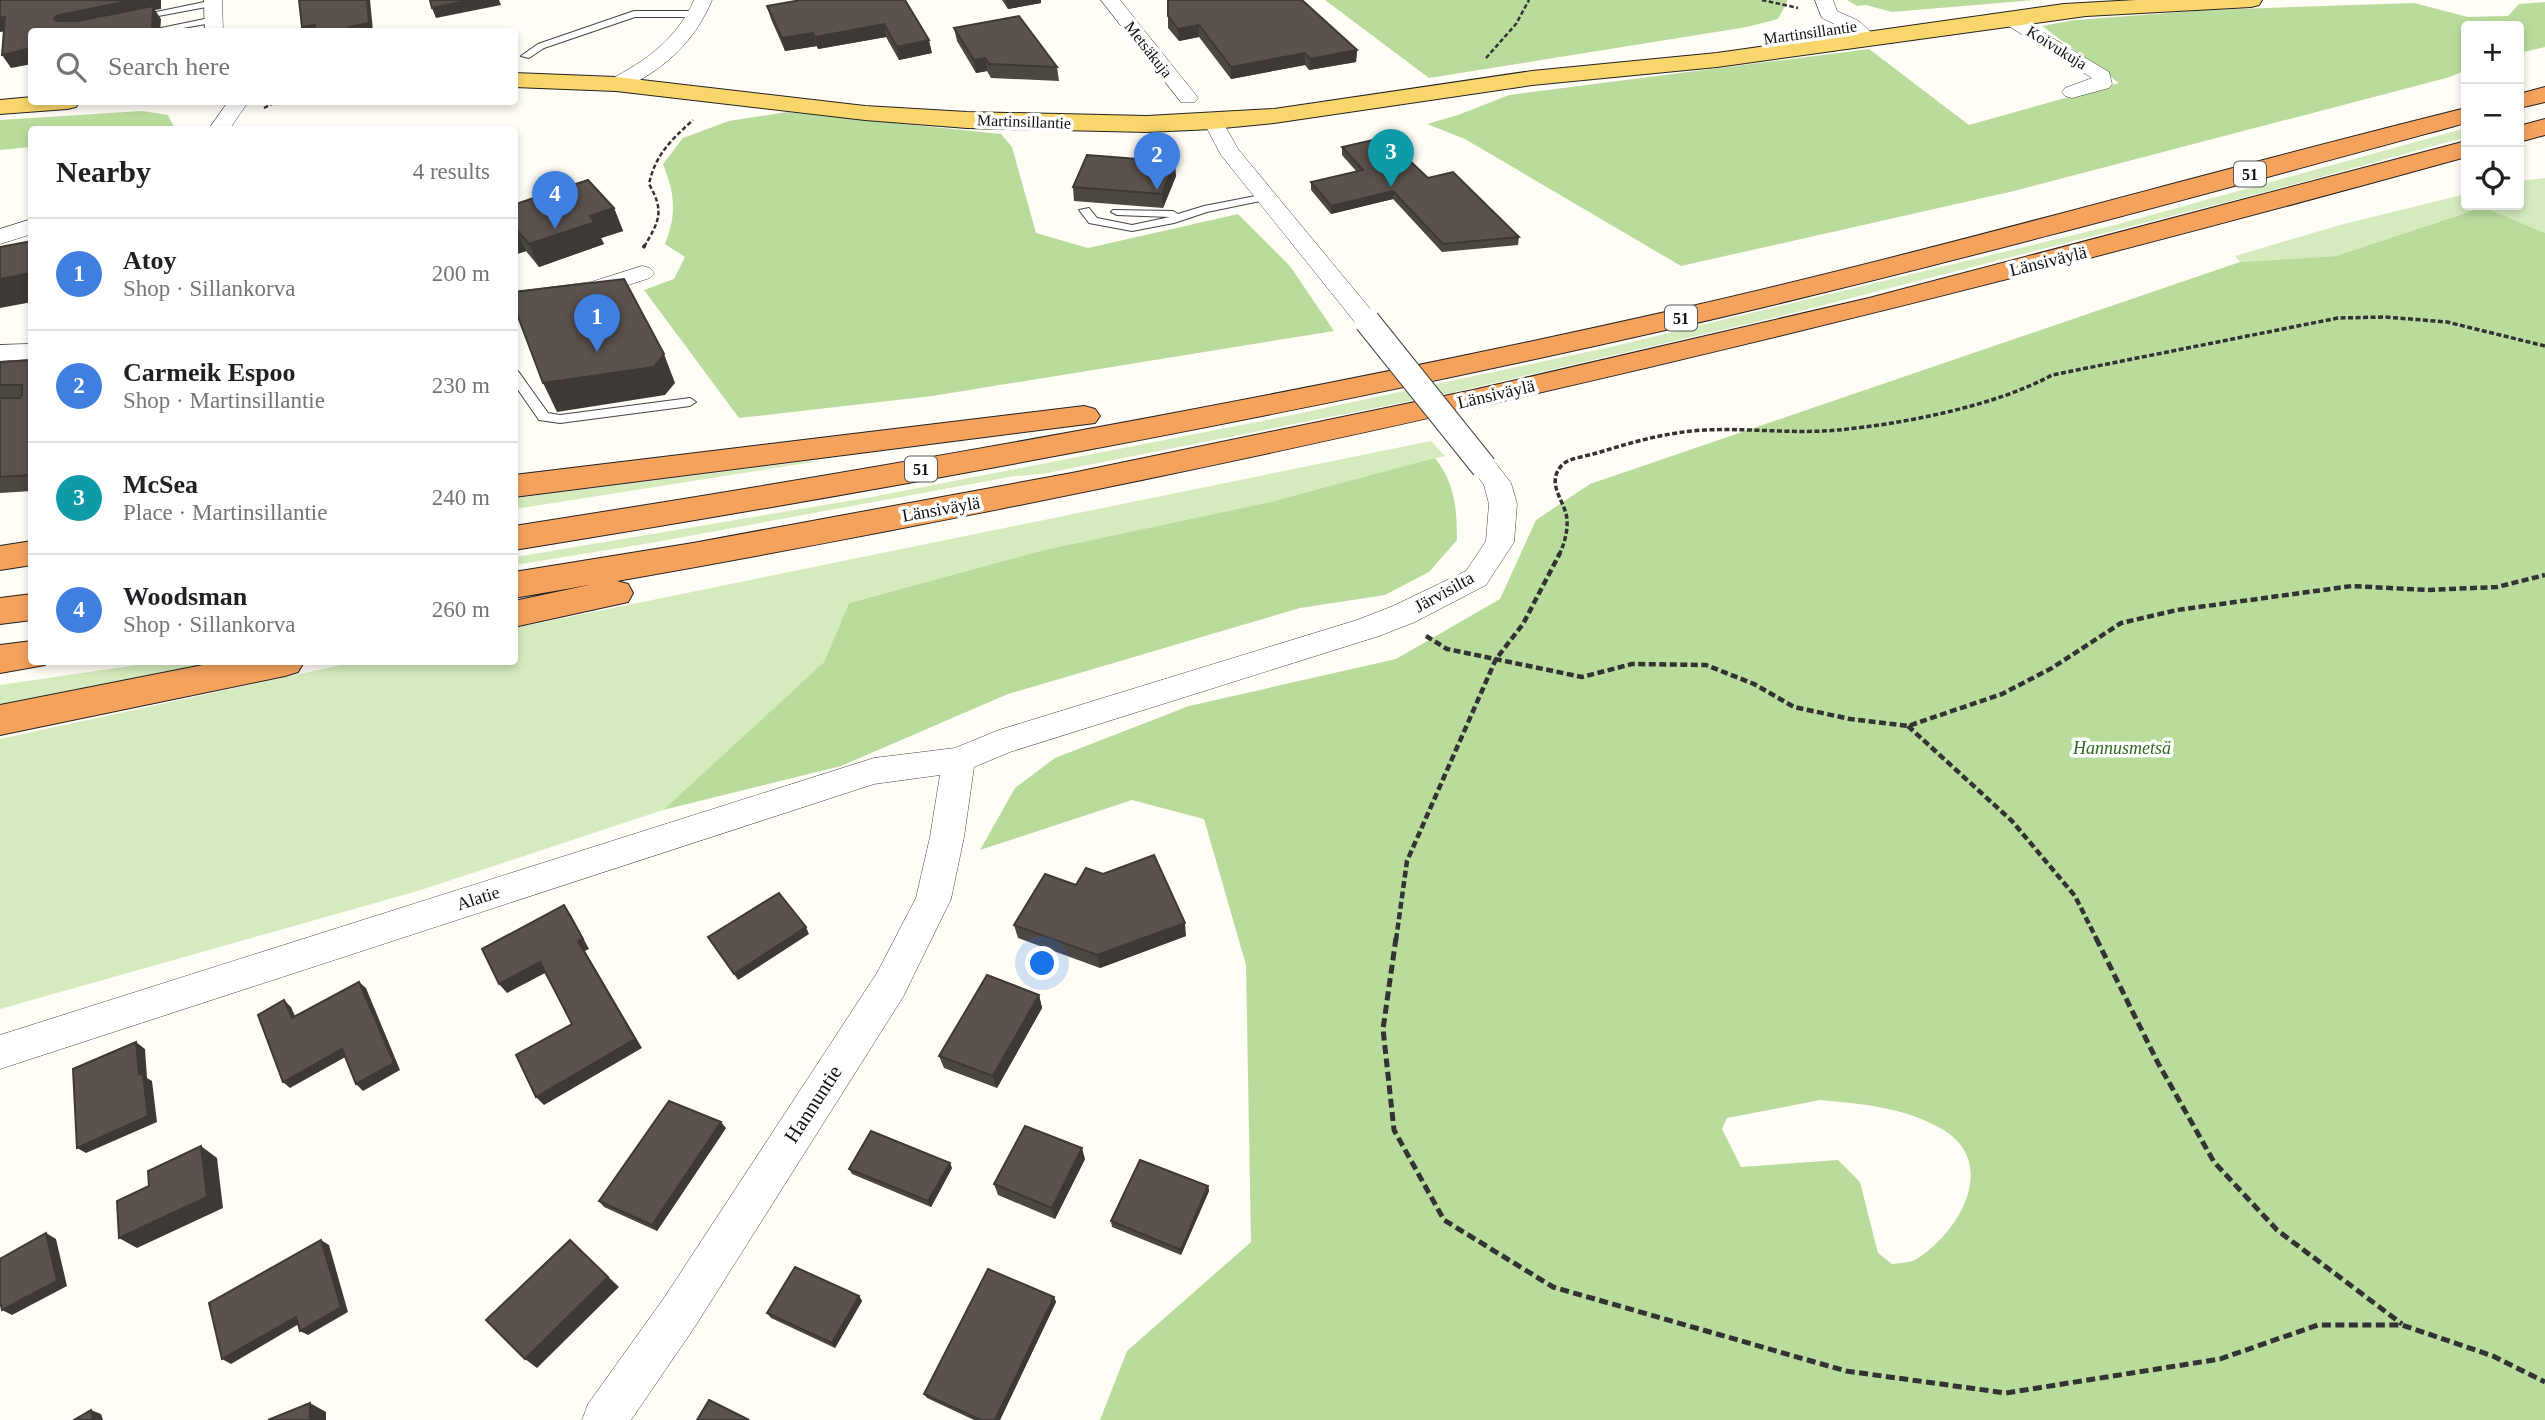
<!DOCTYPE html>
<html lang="en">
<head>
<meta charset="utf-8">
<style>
	:root { --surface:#fff; --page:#f6f6f6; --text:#202124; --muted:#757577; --line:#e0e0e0; --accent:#c4262e }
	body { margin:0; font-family:Georgia,serif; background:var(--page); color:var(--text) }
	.controls { position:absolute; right:21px; top:21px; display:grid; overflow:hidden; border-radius:7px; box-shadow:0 4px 10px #0003 }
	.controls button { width:63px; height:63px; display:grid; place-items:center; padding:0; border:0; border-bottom:2px solid var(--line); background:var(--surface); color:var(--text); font:35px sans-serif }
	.you { position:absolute; left:1043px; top:964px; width:24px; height:24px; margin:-18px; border:5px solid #fff; border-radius:50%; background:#1a73e8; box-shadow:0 0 0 10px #1a73e833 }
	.badge { display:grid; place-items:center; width:46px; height:46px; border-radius:50%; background:var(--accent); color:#fff; font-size:23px; font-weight:700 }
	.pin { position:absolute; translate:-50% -58px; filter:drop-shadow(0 2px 4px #0008) }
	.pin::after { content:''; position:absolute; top:37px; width:24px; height:21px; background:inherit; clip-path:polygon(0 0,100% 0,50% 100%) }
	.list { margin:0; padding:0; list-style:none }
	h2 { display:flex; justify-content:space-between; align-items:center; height:91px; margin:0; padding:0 28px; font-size:30px }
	h2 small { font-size:23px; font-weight:400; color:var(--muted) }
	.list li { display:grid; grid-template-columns:46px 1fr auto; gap:21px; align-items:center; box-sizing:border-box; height:112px; padding:0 28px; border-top:2px solid var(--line) }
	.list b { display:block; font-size:26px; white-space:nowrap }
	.list p { margin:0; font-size:23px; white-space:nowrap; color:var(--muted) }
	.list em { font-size:23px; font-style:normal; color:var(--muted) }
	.icon { flex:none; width:38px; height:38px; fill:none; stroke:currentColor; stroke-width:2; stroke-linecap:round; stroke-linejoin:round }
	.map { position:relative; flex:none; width:2545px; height:1420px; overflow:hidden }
	.search { position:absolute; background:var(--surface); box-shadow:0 4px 10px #0003; left:28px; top:28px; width:490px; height:77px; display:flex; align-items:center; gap:18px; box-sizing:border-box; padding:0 24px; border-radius:7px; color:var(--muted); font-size:26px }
	.panel { position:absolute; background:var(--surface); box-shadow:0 4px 10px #0003; left:28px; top:126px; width:490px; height:539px; border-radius:7px }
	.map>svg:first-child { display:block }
	.green { fill:#d5ebbd }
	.forest { fill:#b9dc9c; fill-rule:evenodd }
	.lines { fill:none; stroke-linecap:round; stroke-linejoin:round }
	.lane-casing { stroke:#444; stroke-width:2 }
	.street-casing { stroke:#444; stroke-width:1 }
	.primary-casing { stroke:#222; stroke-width:2 }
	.highway-casing { stroke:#222; stroke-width:2 }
	.path-far3 { stroke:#333; stroke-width:2.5; stroke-dasharray:4.5 2.5; stroke-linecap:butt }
	.path-far2 { stroke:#333; stroke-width:3.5; stroke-dasharray:5 2.5; stroke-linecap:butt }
	.path-far1 { stroke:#333; stroke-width:4.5; stroke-dasharray:7 3.5; stroke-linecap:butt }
	.path { stroke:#333; stroke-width:5; stroke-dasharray:9 4.5; stroke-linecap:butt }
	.lane { fill:#fff; fill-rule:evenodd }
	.street { fill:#fff; fill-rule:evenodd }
	.primary { fill:#f9d66b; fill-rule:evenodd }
	.highway { fill:#f5a25d; fill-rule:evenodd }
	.street-bridge-casing { stroke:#444; stroke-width:27; stroke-linecap:butt }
	.street-bridge { stroke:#fff; stroke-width:25 }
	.wall { fill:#4d4742 }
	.shaded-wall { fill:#3f3936 }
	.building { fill:#5a524d; stroke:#3f3936; stroke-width:2 }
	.labels { text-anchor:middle; stroke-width:7; stroke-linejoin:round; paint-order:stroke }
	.far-street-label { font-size:16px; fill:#111; stroke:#fff }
	.shield { fill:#fff; stroke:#585858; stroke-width:2 }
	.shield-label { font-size:16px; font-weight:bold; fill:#111 }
	.street-label { font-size:18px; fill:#111; stroke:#fff }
	.park-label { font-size:18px; font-style:italic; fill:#2f6b1f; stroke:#fff }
	.near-street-label { font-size:21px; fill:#111; stroke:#fff }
</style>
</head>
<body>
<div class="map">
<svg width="2545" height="1420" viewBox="0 0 2545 1420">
	<rect width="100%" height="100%" fill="#fffdf5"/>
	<g class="green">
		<polygon points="2466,128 2466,137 2288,186 1785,315 1451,393 1042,474 1015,476 656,542 515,565 515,557 872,497 1292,415 1615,346 2115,225"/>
		<polygon points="2545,178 2545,233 2482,207 2336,256 2240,262 2235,256 2340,225 2466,194 2466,205 2519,205 2519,181"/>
		<polygon points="1431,441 1445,456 1270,502 1044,550 849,603 824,662 663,810 421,890 0,1009 0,739 355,662 514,662 515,628"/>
		<polygon points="810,461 819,461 515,509 515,498"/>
		<polygon points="158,662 226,662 0,708 0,685"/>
	</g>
	<g class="forest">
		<polygon points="1325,0 1787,0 1787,2 1778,19 1747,27 1429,78"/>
		<polygon points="1847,0 2034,0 1892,12 1866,5 1857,6"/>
		<polygon points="2545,2 2545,47 2519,53 2519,26 2466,26 2466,70 2450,77 2014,191 1681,266 1465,139 1427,124 1458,115 1509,95 1869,49 1969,125 2119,83 2042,26 2075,20 2209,10 2414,3 2468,17 2508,16 2519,4"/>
		<polygon points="142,111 168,115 175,129 32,130 31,147 0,150 0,120"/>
		<path d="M787,112l214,22 11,13 24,86 52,15 150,-34 52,52 44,65 -402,65 -193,22 -95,-128 30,-11 11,-22 -20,-13c12,-31 10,-49 -2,-80l20,-26 46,-17z"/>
		<path d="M2483,207l62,26v1187h-1445l27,-69 124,-109 -5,-277 -42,-146 -72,-19 -152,50 35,-62 40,-30 134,-52 207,-47 104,-60 36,-79 54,-36 650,-222 96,-6zM1820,1100c42,4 83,7 120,28 60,33 21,102 -22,130 -6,5 -18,5 -26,6l-14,-11 -18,-71 -22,-22 -97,7 -19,-38 5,-11z"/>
		<path d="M1435,458c20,25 22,51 22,82l-28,32 -44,23 -85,13 -292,86 -167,72 -178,44 161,-148 25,-59 195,-53 226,-48z"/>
	</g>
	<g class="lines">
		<g class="lane-casing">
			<g id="lane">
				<polygon points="214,0 217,1 217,5 137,20 132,17"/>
				<polygon points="634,11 697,11 702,14 697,17 635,17 544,48 529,58 521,56 538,44"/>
				<polygon points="214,17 217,18 217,22 166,31 161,28"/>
				<polygon points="1266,194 1270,195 1270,199 1207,212 1174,223 1132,231 1089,223 1079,210 1089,208 1097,218 1132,225 1170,217 1117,215 1111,212 1113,210 1173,211 1178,214 1204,206"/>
				<polygon points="514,370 518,371 548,413 560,415 690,398 696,402 690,406 560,423 539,420 514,384"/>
			</g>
		</g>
		<g class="street-casing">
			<g id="street">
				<polygon points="204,0 222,0 223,32 205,32"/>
				<path d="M694,0h18c-15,36 -39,61 -72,80 -10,5 -19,11 -31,8l-3,-4 3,-4c37,-19 68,-41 85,-80z"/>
				<polygon points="1101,0 1120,0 1195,94 1198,98 1195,102 1181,102"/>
				<polygon points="1815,0 1833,0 1837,11 1859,21 1879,40 1876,44 1862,44 1845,29 1822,18"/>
				<polygon points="2014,15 2109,72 2112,84 2109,88 2072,98 2065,96 2062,92 2065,88 2092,78 2007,25 2005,21 2007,17"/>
				<polygon points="228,102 248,102 229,130 208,130"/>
				<polygon points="1213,115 1220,117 1238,149 1376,316 1379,321 1376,326 1367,328 1358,326 1221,155 1203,121 1206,117"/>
				<polygon points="32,219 32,234 0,244 0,229"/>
				<polygon points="642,266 650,268 654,273 650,278 594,296 514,306 514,292 591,282"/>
				<polygon points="32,344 32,359 0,361 0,345"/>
				<polygon points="1484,458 1494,461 1511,483 1517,504 1514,542 1486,585 1415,622 1379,636 1010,752 974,767 964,837 951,899 903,997 694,1328 631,1420 582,1420 588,1404 664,1298 877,973 916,898 930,837 940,775 874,784 0,1069 0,1035 874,758 955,748 999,730 1357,620 1393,606 1466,571 1486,541 1489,504 1484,485 1471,467 1474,461"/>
			</g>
		</g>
		<g class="primary-casing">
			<g id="primary">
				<polygon points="2136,0 2262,0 2259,5 2251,7 2086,16 1717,67 1532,85 1274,123 1213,129 1147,132 967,128 865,120 616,91 514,87 514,73 616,77 865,106 967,112 1147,116 1274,109 1532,71 1717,53 2064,4"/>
				<polygon points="32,97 32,102 79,102 76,107 67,109 0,114 0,100"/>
			</g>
		</g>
		<g class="highway-casing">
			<g id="highway">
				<polygon points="2545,87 2545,102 2519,108 2519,94"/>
				<path d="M2466,108v15c-261,71 -523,143 -787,204 -386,88 -774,160 -1165,223v-24c391,-61 779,-130 1165,-217 264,-60 524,-136 787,-201z"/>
				<polygon points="2545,119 2545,135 2519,142 2519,126"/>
				<path d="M2466,141v16c-610,169 -1225,314 -1849,424l11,3 5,9 -5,9 -114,25v-26l75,-16 -75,13v-26l179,-29 379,-70 401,-83 396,-92z"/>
				<polygon points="1084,406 1095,409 1100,416 1095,423 514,497 514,475"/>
				<polygon points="32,541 32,565 0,570 0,546"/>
				<polygon points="32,594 32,620 0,624 0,598"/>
				<polygon points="32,641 32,662 47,662 45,665 0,673 0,645"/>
				<polygon points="218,662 304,662 298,672 285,676 0,735 0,705"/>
			</g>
		</g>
		<g class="path-far3">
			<polyline points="1762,0 1798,8"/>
			<polyline points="1486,58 1516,24 1529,0"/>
			<polyline points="264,108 276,102"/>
			<path d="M644,247c15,-26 21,-35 5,-63 6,-29 23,-45 44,-64"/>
		</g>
		<g class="path-far2">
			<polyline points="643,248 645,245"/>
			<path d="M1559,555c5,-10 9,-24 8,-36 -2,-19 -22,-35 -5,-54 7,-7 25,-9 35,-12 36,-11 70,-21 108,-23 44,-2 88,4 133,0 64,-6 158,-24 214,-55l286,-57 47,-1 62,5 98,24"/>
		</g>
		<g class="path-far1">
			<polyline points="1426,636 1447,649 1582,677 1632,664 1706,665 1754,684 1794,707 1850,719 1908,726 2002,694 2052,668 2121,623 2177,610 2352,586 2427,590 2497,587 2545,575"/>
			<polyline points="1908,726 2012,821 2075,896 2097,940"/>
			<polyline points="1396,940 1407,861 1496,659 1523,624 1560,553"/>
		</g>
		<g class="path">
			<polyline points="1396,938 1383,1029 1394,1130 1444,1220 1553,1287 1846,1371 2006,1393 2220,1359 2318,1325 2402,1325 2493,1356 2545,1382"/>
			<polyline points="2096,938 2158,1063 2214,1162 2277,1230 2402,1324"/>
		</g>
		<use href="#lane" class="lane"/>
		<use href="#street" class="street"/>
		<use href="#primary" class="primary"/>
		<use href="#highway" class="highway"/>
		<g class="street-bridge-casing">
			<polyline id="street-bridge" points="1367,321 1484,467"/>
		</g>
		<use href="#street-bridge" class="street-bridge"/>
	</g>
	<g class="wall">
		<polygon points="905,0 932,53 899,60 886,37 818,49 817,46 785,51 771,19 767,6"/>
		<polygon points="1002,0 1041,0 1041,3 1008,9"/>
		<polygon points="1168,16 1357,50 1356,62 1309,70 1305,65 1231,79 1199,37 1179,41 1168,28"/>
		<polygon points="954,28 1057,67 1059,81 991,78 987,71 976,73 957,41"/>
		<polygon points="1342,147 1428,178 1519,237 1518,245 1442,252 1393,199 1331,214 1311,190 1311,182 1357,172 1342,155"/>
		<polygon points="1176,176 1163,208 1074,201 1073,187"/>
		<polygon points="514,203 516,204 614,208 623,231 601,238 604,244 539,267 526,251 514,255"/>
		<polygon points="32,360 32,491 0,493 0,362"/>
		<polygon points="1014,925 1186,936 1100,968 1018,938"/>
		<polygon points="1039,995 1042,1008 997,1088 944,1068 939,1056"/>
		<polygon points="726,1128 657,1231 604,1207 599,1201"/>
		<polygon points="1085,1159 1055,1219 998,1195 994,1184"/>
		<polygon points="952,1168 931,1207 852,1174 849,1169"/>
		<polygon points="1208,1186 1209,1191 1181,1255 1112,1227 1111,1221"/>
		<polygon points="859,1296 862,1301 835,1348 771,1318 767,1313"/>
		<polygon points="1054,1297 1056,1302 1000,1420 974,1420 927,1398 924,1394"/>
	</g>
	<g class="shaded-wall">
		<polygon points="133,0 161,0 161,9 155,10 161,19 160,32 64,29 54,19 56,16"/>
		<polygon points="367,0 370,0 373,31 350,32 349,27"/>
		<polygon points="471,0 499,0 501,5 436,18 432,8"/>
		<polygon points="1006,0 1041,0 1041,3 1008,9"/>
		<polygon points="5,17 14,30 0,32 0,18"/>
		<polygon points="884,24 886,37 818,49 815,37"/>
		<polygon points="315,25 318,32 305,32 302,27"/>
		<polygon points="1199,25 1199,37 1179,41 1178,29"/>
		<polygon points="813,33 817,46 785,51 782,38"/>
		<polygon points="929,40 932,53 899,60 897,47"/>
		<polygon points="32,48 32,64 11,68 2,55"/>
		<polygon points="1357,50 1356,62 1309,70 1310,59"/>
		<polygon points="1305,53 1305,65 1231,79 1231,67"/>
		<polygon points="985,58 987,71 976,73 974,60"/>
		<polygon points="1175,162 1176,176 1163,208 1162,194"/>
		<polygon points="1393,191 1393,199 1331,214 1331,206"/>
		<polygon points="614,208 623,231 601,238 604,244 539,267 529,244 590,216"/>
		<polygon points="514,229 516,229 526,251 514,255"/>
		<polygon points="32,273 32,302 0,308 0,279"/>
		<polygon points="664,354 675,383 665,395 557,412 543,383"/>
		<polygon points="564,905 571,915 589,949 585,951 642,1048 544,1105 536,1097 635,1039 578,941"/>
		<polygon points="1185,923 1186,936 1100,968 1097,955"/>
		<polygon points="806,927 809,934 738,980 734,974"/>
		<polygon points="540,962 547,972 507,993 499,984"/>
		<polygon points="359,982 366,988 400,1070 363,1091 356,1084"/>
		<polygon points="1039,995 1042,1008 997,1088 993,1076"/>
		<polygon points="284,1000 291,1007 299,1025 292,1018"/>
		<polygon points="136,1042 145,1049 147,1078 152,1081 157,1122 86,1153 77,1148 139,1074"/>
		<polygon points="342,1049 349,1055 290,1088 283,1082"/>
		<polygon points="721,1122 726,1128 657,1231 652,1225"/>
		<polygon points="201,1146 217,1158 223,1208 137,1248 119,1238"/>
		<polygon points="1082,1148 1085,1159 1055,1219 1052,1208"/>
		<polygon points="950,1163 952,1168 931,1207 928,1201"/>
		<polygon points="1208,1186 1209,1191 1181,1255 1181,1250"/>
		<polygon points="46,1233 56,1239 67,1286 12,1315 2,1310"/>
		<polygon points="321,1240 329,1245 348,1312 308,1335 300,1331"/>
		<polygon points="570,1240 619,1287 537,1368 525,1359"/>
		<polygon points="859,1296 862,1301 835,1348 832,1343"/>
		<polygon points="1054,1297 1056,1302 1000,1420 995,1420"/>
		<polygon points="296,1317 304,1321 231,1364 222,1359"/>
		<polygon points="310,1403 326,1412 326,1420 310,1420"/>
		<polygon points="91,1410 101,1414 103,1420 93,1420"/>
	</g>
	<g class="building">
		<polygon points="0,0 133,0 56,16 54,19 56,21 78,21 153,6 152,32 32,32 32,48 2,55 5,17 0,18"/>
		<polygon points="299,0 367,0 369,23 349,27 350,32 316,32 315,25 302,27"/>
		<polygon points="430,0 471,0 432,8"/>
		<polygon points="801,0 905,0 929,40 897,47 884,24 815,37 813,33 782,38 767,6"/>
		<polygon points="1168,0 1302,0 1357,50 1310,59 1305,53 1231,67 1199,25 1178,29 1168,16"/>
		<polygon points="1019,16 1057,67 989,64 985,58 974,60 954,28"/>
		<polygon points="1373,140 1393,145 1428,178 1453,172 1519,237 1443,244 1393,191 1331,206 1311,182 1363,170 1342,147"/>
		<polygon points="1087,155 1175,162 1162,194 1073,187"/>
		<polygon points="588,180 614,208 590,216 595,222 529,244 516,229 514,229 514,203 516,204"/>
		<polygon points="32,241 32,273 0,279 0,247"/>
		<polygon points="624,279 664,354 654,367 543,383 514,306 514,292"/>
		<polygon points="32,360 32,475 0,477 0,398 20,398 22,395 22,385 0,385 0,362"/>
		<polygon points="1154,855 1185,923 1097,955 1014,925 1045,874 1076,885 1086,868 1103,874"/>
		<polygon points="779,893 806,927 734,974 708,937"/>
		<polygon points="564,905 583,939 578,941 635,1039 536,1097 516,1055 572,1024 540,962 499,984 482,949"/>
		<polygon points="987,975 1039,995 993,1076 939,1056"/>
		<polygon points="359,982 394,1063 356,1084 342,1049 283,1082 258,1015 284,1000 292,1018"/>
		<polygon points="136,1042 139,1074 143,1075 148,1116 77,1148 73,1069"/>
		<polygon points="669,1101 721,1122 652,1225 599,1201"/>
		<polygon points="1025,1126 1082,1148 1052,1208 994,1184"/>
		<polygon points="871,1131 950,1163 928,1201 849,1169"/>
		<polygon points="201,1146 207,1197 119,1238 117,1201 149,1186 148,1171"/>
		<polygon points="1140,1160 1208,1186 1181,1250 1111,1221"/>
		<polygon points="46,1233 57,1281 2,1310 0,1301 0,1259"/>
		<polygon points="321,1240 341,1307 300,1331 296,1317 222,1359 209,1303"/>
		<polygon points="570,1240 608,1277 525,1359 486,1320"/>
		<polygon points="795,1267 859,1296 832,1343 767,1313"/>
		<polygon points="988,1269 1054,1297 995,1420 981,1420 924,1394"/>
		<polygon points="709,1400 749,1420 697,1420"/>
		<polygon points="310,1403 310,1420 268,1420"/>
		<polygon points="91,1410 93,1420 74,1420"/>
	</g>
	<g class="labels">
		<g class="far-street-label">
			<text transform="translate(1810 32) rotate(-8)" y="6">Martinsillantie</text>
			<text transform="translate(2057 47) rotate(32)" y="6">Koivukuja</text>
			<text transform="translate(1149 49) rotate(52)" y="6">Metsäkuja</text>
			<text transform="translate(1024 121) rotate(2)" y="6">Martinsillantie</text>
		</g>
		<g class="shield">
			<rect x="2234" y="161.5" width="32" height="25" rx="5"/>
			<rect x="1665" y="305.5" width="32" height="25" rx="5"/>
			<rect x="905" y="456.5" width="32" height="25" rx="5"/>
		</g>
		<g class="shield-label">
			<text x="2250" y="180">51</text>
			<text x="1681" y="324">51</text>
			<text x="921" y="475">51</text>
		</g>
		<g class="street-label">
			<text transform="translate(2048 261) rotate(-14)" y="6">Länsiväylä</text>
			<text transform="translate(1496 394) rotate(-13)" y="6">Länsiväylä</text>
			<text transform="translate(941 509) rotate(-10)" y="6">Länsiväylä</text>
			<text transform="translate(1444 592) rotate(-29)" y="6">Järvisilta</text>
			<text transform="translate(478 898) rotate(-18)" y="6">Alatie</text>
		</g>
		<g class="park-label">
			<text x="2122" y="754">Hannusmetsä</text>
		</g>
		<g class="near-street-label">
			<text transform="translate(813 1104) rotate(-57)" y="7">Hannuntie</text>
		</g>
	</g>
</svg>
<div class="controls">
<button>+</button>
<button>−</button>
<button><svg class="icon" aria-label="locate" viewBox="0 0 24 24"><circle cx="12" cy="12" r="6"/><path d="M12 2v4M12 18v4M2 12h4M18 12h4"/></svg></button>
</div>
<div class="you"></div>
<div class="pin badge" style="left:597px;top:352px;background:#3f7fe0">1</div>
<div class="pin badge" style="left:1157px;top:190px;background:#3f7fe0">2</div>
<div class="pin badge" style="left:1391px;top:187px;background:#0f9aa8">3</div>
<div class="pin badge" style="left:555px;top:229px;background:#3f7fe0">4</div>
<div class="search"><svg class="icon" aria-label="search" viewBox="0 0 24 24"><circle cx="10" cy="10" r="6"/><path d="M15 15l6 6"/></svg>Search here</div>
<section class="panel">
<h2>Nearby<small>4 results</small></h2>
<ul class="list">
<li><span class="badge" style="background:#3f7fe0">1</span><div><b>Atoy</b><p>Shop · Sillankorva</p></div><em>200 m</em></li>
<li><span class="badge" style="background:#3f7fe0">2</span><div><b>Carmeik Espoo</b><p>Shop · Martinsillantie</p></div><em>230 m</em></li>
<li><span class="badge" style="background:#0f9aa8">3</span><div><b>McSea</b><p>Place · Martinsillantie</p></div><em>240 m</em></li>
<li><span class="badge" style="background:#3f7fe0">4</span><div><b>Woodsman</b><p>Shop · Sillankorva</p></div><em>260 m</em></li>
</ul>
</section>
</div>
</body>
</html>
